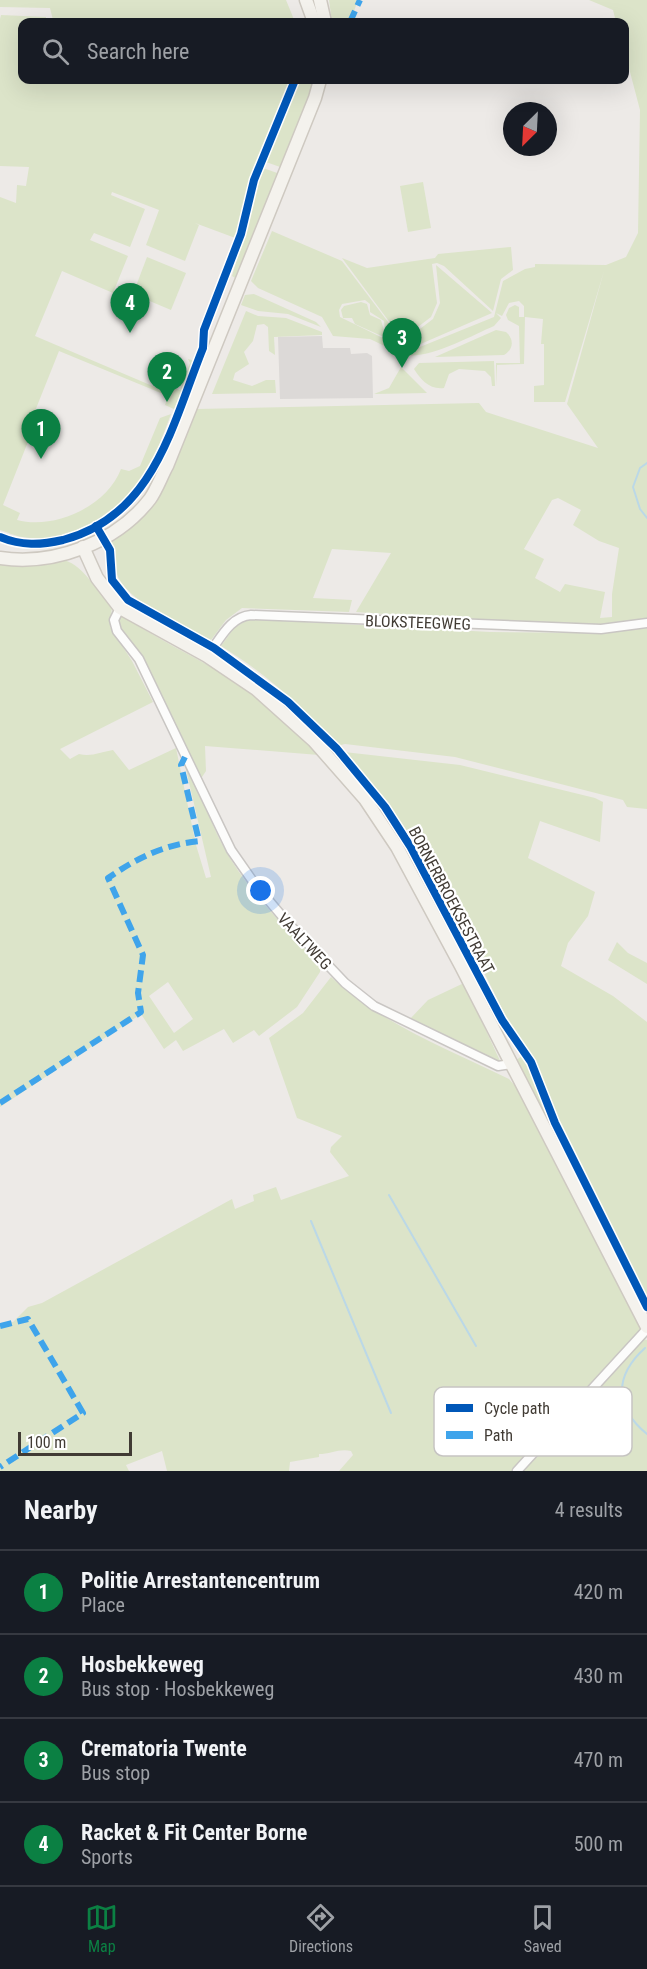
<!DOCTYPE html>
<html lang="en">
<head>
<meta charset="utf-8">
<style>
	:root { --surface:#171b24; --page:#20242c; --text:#f1f3f6; --muted:#9ea1a6; --line:#363941; --accent:#0b8043 }
	body { margin:0; font-family:"Roboto Condensed",sans-serif; background:var(--page); color:var(--text) }
	.compass { position:absolute; left:503px; top:102px; width:54px; height:54px; border-radius:50%; background:var(--surface); box-shadow:0 6px 24px #0002; rotate:204deg }
	.scale { position:absolute; left:18px; bottom:15px; width:114px; box-sizing:border-box; padding-left:6px; border:3px solid #413b34; border-top:0; font-size:16px; line-height:21px; white-space:nowrap; color:#413b34; -webkit-text-stroke:4px #fff; paint-order:stroke }
	.you { position:absolute; left:261px; top:891px; width:21px; height:21px; margin:-15px; border:4px solid #fff; border-radius:50%; background:#1a73e8; box-shadow:0 0 0 9px #1a73e833 }
	.badge { display:grid; place-items:center; width:39px; height:39px; border-radius:50%; background:var(--accent); color:#fff; font-size:20px; font-weight:700 }
	.pin { position:absolute; translate:-50% -50px; filter:drop-shadow(0 2px 3px #0008) }
	.pin::after { content:''; position:absolute; top:32px; width:21px; height:18px; background:inherit; clip-path:polygon(0 0,100% 0,50% 100%) }
	.list { margin:0; padding:0; list-style:none }
	h2 { display:flex; justify-content:space-between; align-items:center; height:78px; margin:0; padding:0 24px; font-size:26px }
	h2 small { font-size:20px; font-weight:400; color:var(--muted) }
	.list li { display:grid; grid-template-columns:39px 1fr auto; gap:18px; align-items:center; box-sizing:border-box; height:84px; padding:0 24px; border-top:2px solid var(--line) }
	.list b { display:block; font-size:22px; white-space:nowrap }
	.list p { margin:0; font-size:20px; white-space:nowrap; color:var(--muted) }
	.list em { font-size:20px; font-style:normal; color:var(--muted) }
	.icon { flex:none; width:33px; height:33px; fill:none; stroke:currentColor; stroke-width:2; stroke-linecap:round; stroke-linejoin:round }
	.map { position:relative; flex:none; width:647px; height:1471px; overflow:hidden }
	.search { position:absolute; background:var(--surface); box-shadow:0 6px 24px #0002; left:18px; right:18px; top:18px; height:66px; display:flex; align-items:center; gap:15px; box-sizing:border-box; padding:0 21px; border-radius:12px; color:var(--muted); font-size:22px }
	.sheet { height:414px; background:var(--surface) }
	nav { display:flex; justify-content:space-around; align-items:center; box-sizing:border-box; height:84px; border-top:2px solid var(--line); background:var(--surface); font-size:16px; color:var(--muted) }
	nav a { display:grid; justify-items:center; gap:3px }
	nav .on { color:var(--accent) }
	.map>svg:first-child { display:block }
	.green { fill:#dce4c9; fill-rule:evenodd }
	.parking { fill:#dcd9d7 }
	.lines { fill:none; stroke-linecap:round; stroke-linejoin:round }
	.stream { stroke:#bbd8e7; stroke-width:2 }
	.minor-casing { stroke:#c9c6c3; stroke-width:11 }
	.secondary-casing { stroke:#cec9c1; stroke-width:15 }
	.minor { stroke:#fcfcfb; stroke-width:8 }
	.secondary { stroke:#f4f2ed; stroke-width:12 }
	.quiet { stroke:#3fa4eb; stroke-width:6; stroke-dasharray:12 6; stroke-linecap:butt }
	.cycleway-casing { stroke:#fff; stroke-width:11 }
	.cycleway { stroke:#0057b8; stroke-width:8 }
	.labels { text-anchor:middle; stroke-width:4.5; stroke-linejoin:round; paint-order:stroke }
	.street-label { font-size:16px; fill:#413b34; stroke:#fff }
	.key { fill:#fff; stroke:#c6c4c2; stroke-width:1.5 }
	.key-label { font-size:16px; fill:#413b34 }
</style>
</head>
<body>
<div class="map">
<svg width="647" height="1471" viewBox="0 0 647 1471">
	<rect width="100%" height="100%" fill="#edeae7"/>
	<g class="green">
		<path d="M0,0h286l9,22h-273v58h268l-38,96 -14,63 -43,-16 4,2 -14,36 -39,-16 13,-35 -47,-18 -1,3 34,14 -15,38 -36,-14 -4,7 38,16 -15,37 -51,-22 -27,65 134,57 2,-6 9,3 10,-27 -2,-4 8,2 -20,49 -11,-5 3,-9 -109,-45 -26,65 4,3 -34,86 17,8 -3,7c38,10 90,-14 104,-51l8,2 11,-5 20,-48 11,-4c-9,23 -17,49 -31,68 -24,33 -76,63 -118,55 -7,-1 -15,-5 -22,-7v-333l16,6 1,-18 9,1 3,-19 -29,-1v-147l1,-4 45,2v4l7,-1 -3,-12 -50,-1z"/>
		<polygon points="329,0 358,0 350,22 332,22"/>
		<path d="M589,0h58v621c-96,10 -194,-3 -291,-9l35,-59 -59,-4 -19,49 39,2 -3,12 -107,-4 -16,12 -15,20c-27,-15 -79,-35 -93,-63 -6,-12 -1,-24 -9,-36l38,-35 25,-34 25,-63 282,-6 7,9 112,36 -31,-44 37,-133 -39,131h-31v-16l10,-1v-41h-3l2,-25 -18,-2 -1,47 -27,1 -1,21v-23h24l-1,-37 -11,-6 -2,-5 3,-7 6,-3 4,2v10h5v-11l-5,-5 -10,2 -7,13 -6,-3 5,5 -7,8c-24,10 -77,41 -99,25l6,-8 -6,2 -10,-14 -1,-10 -14,-9v-8l-5,-4 -23,4 -3,6 1,7 49,24 4,3v6l-23,-11 -37,-3 -11,-19 -64,-29 -7,-7 21,-50 70,30 68,90 84,-34 9,-36 22,-12 10,-2v-3l71,1 20,-8 12,-24 2,-123 -15,-57 -1,-31h-8l-3,-12zM558,498l23,12 -8,15 26,16 20,7 -7,46v23l-12,1 5,-26 -40,-8 -5,8 -25,-14 9,-19 -20,-10 28,-49z"/>
		<polygon points="300,80 314,80 307,108 283,168 266,162"/>
		<polygon points="263,168 280,174 237,279 232,276"/>
		<polygon points="423,182 431,228 408,232 400,186"/>
		<polygon points="511,247 513,270 501,279 493,311 444,266 437,263 432,264 437,303 431,317 402,339 342,258 367,268 435,258 438,254"/>
		<polygon points="147,257 186,273 171,310 133,294"/>
		<polygon points="436,265 492,313 416,346 408,346 404,341 433,319 440,303"/>
		<polygon points="254,294 316,322 321,327 288,314 258,311 241,305 245,295"/>
		<polygon points="361,302 367,304 370,315 381,320 386,338 355,324 352,318 343,318 341,310 344,306"/>
		<polygon points="246,311 258,316 286,318 322,332 322,335 274,337 275,355 269,351 268,327 264,324 257,325 253,341 244,352 249,364 235,373 233,380 252,386 266,380 275,380 276,393 212,394"/>
		<path d="M496,330l10,2c8,7 8,17 -2,23l-69,2z"/>
		<path d="M494,361l1,25h-3l-1,-9 -6,-6 -26,-2 -10,5 -5,14c-14,2 -23,-8 -30,-19l5,-6z"/>
		<polygon points="401,367 427,393 374,394 389,388"/>
		<path d="M64,560c22,7 31,31 48,46l-2,21 22,34 21,41 -93,47 10,10 9,-5c13,3 21,-2 34,-4l16,20 47,-22 20,97 10,33 5,-1 -26,-112c16,24 23,53 37,79 24,46 64,83 98,122v6l-23,35 -38,29 -5,-6 -21,13 -9,-14 -41,22 -7,-11 -12,9 -23,-35 -141,93v-543l27,2zM168,982l25,37 -19,14 -25,-37z"/>
		<path d="M121,614c34,25 72,41 107,63 34,20 65,49 91,78l-114,-9 1,25 -6,9 -79,-148 -4,-13z"/>
		<path d="M249,619l241,13 107,1 50,-5v181l-20,-2 -4,-7 -168,-43 -110,-13 -8,2c-30,-37 -75,-75 -116,-100l13,-18z"/>
		<polygon points="344,752 460,765 595,798 603,802 600,842 540,821 528,858 595,892 588,916 568,943 561,966 613,996 647,1022 647,1303 580,1171 549,1104 541,1077 508,1021 452,907 410,835 382,795"/>
		<polygon points="617,942 628,953 647,963 647,984 608,960"/>
		<path d="M331,977c50,47 117,72 178,102l13,15 118,228 1,8 -127,141h-175l14,-16 -2,-4c-11,-3 -21,3 -32,3v3l-29,5 -1,9h-122l-5,-20 -36,14 3,6h-129v-147l13,-2 15,-15 14,-4 190,-104 3,10 19,-8 -1,-6 23,-8 5,13 68,-24 -19,-24 1,-5 11,-11 -45,-18 -28,-80 34,-25z"/>
		<polygon points="464,983 501,1063 410,1019 428,1000"/>
		<polygon points="523,1055 571,1161 647,1310 647,1319 515,1061"/>
		<polygon points="643,1339 647,1340 647,1471 520,1471"/>
	</g>
	<polygon class="parking" points="322,336 323,348 350,348 351,354 367,353 372,356 373,398 280,399 278,337"/>
	<g class="lines">
		<g class="stream">
			<polyline points="647,463 640,468 633,487 640,509 647,518"/>
			<polyline points="389,1195 476,1346"/>
			<polyline points="311,1221 391,1413"/>
			<path d="M645,1348c-31,28 -31,59 2,86"/>
		</g>
		<g class="minor-casing">
			<g id="minor">
				<polyline points="120,608 114,620 117,631 139,659 231,850 254,883 287,922 345,983 374,1006 498,1066 511,1064"/>
				<path d="M207,656c13,-16 22,-39 44,-41l350,14 46,-6"/>
				<polyline points="517,1471 647,1329"/>
			</g>
		</g>
		<g class="secondary-casing">
			<g id="secondary">
				<polyline points="306,0 314,22"/>
				<polyline points="320,0 325,22"/>
				<polyline points="83,547 97,578 120,608 207,656 256,689 314,741 365,799 397,847 461,966 647,1327"/>
				<path d="M0,558c54,8 116,-15 150,-59 7,-10 11,-22 17,-33l148,-368 5,-18"/>
			</g>
		</g>
		<use href="#minor" class="minor"/>
		<use href="#secondary" class="secondary"/>
		<g class="quiet">
			<polyline points="350,22 360,0"/>
			<path d="M0,1103l141,-91 -3,-19 5,-38 -35,-77c29,-20 55,-33 91,-37l-18,-76 4,-8"/>
			<polyline points="0,1326 28,1319 83,1413 0,1467"/>
		</g>
		<g class="cycleway-casing">
			<g id="cycleway">
				<polyline points="96,526 110,550 112,580 128,600 214,648 288,702 337,749 385,807 410,846 502,1020 531,1062 555,1123 647,1307"/>
				<path d="M0,537c21,9 41,8 63,3 91,-24 109,-115 140,-192l1,-18 37,-96 13,-54 41,-100"/>
			</g>
		</g>
		<use href="#cycleway" class="cycleway"/>
	</g>
	<g class="labels">
		<g class="street-label">
			<text transform="translate(418 622) rotate(2)" y="6">BLOKSTEEGWEG</text>
			<text transform="translate(452 900) rotate(62)" y="6">BORNERBROEKSESTRAAT</text>
			<text transform="translate(305 941) rotate(47)" y="6">VAALTWEG</text>
		</g>
	</g>
	<rect x="434" y="1387" width="198" height="69" rx="9" class="key"/>
	<rect x="446" y="1404" width="27" height="8" fill="#0057b8"/>
	<rect x="446" y="1431" width="27" height="8" fill="#3fa4eb"/>
	<g class="key-label">
		<text x="484" y="1414">Cycle path</text>
		<text x="484" y="1441">Path</text>
	</g>
</svg>
<svg class="compass" viewBox="-18 -18 36 36"><path d="M0-13l5 13h-10z" fill="#e53935"/><path d="M0 13l5-13h-10z" fill="#9ea1a6"/></svg>
<div class="scale">100 m</div>
<div class="you"></div>
<div class="pin badge" style="left:41px;top:459px">1</div>
<div class="pin badge" style="left:167px;top:402px">2</div>
<div class="pin badge" style="left:402px;top:368px">3</div>
<div class="pin badge" style="left:130px;top:333px">4</div>
<div class="search"><svg class="icon" aria-label="search" viewBox="0 0 24 24"><circle cx="10" cy="10" r="6"/><path d="M15 15l6 6"/></svg>Search here</div>
</div>
<section class="sheet">
<h2>Nearby<small>4 results</small></h2>
<ul class="list">
<li><span class="badge">1</span><div><b>Politie Arrestantencentrum</b><p>Place</p></div><em>420 m</em></li>
<li><span class="badge">2</span><div><b>Hosbekkeweg</b><p>Bus stop · Hosbekkeweg</p></div><em>430 m</em></li>
<li><span class="badge">3</span><div><b>Crematoria Twente</b><p>Bus stop</p></div><em>470 m</em></li>
<li><span class="badge">4</span><div><b>Racket &amp; Fit Center Borne</b><p>Sports</p></div><em>500 m</em></li>
</ul>
</section>
<nav>
<a class="on"><svg class="icon" aria-label="map" viewBox="0 0 24 24"><path d="M3 6l6-2 6 2 6-2v14l-6 2-6-2-6 2zM9 4v14M15 6v14"/></svg>Map</a>
<a><svg class="icon" aria-label="directions" viewBox="0 0 24 24"><path d="M12 3l9 9-9 9-9-9zM9 14v-3h6M13 9l2 2-2 2"/></svg>Directions</a>
<a><svg class="icon" aria-label="saved" viewBox="0 0 24 24"><path d="M7 4h10v16l-5-4-5 4z"/></svg>Saved</a>
</nav>
</body>
</html>
